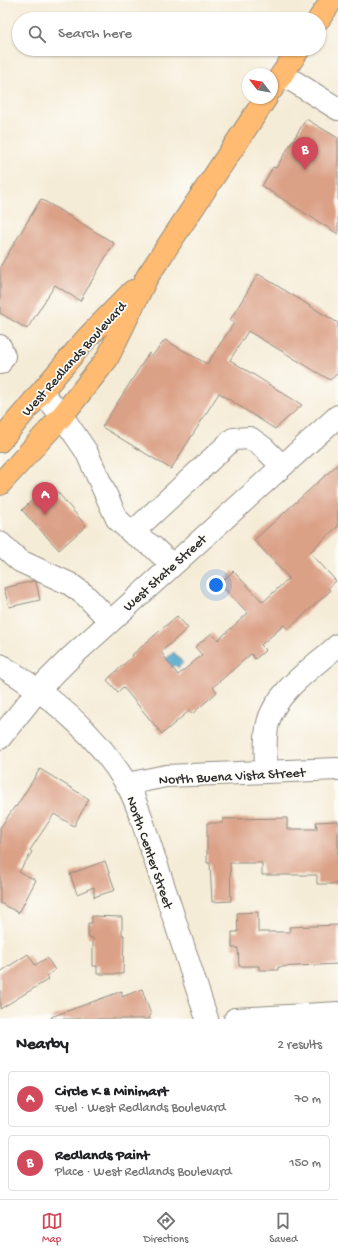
<!DOCTYPE html>
<html lang="en">
<head>
<meta charset="utf-8">
<style>
	:root { --surface:#fff; --page:#f2f2f2; --text:#202124; --muted:#757577; --line:#e0e0e0; --accent:#d1495b }
	body { margin:0; font-family:"Gochi Hand",sans-serif; background:var(--page); color:var(--text) }
	.compass { position:absolute; left:242px; top:68px; width:36px; height:36px; border-radius:50%; background:var(--surface); box-shadow:0 1px 3px #0004; rotate:301deg }
	.you { position:absolute; left:216px; top:585px; width:14px; height:14px; margin:-10px; border:3px solid #fff; border-radius:50%; background:#1a73e8; box-shadow:0 0 0 6px #1a73e833 }
	.badge { display:grid; place-items:center; width:26px; height:26px; border-radius:50%; background:var(--accent); color:#fff; font-size:13px; font-weight:700 }
	.pin { position:absolute; translate:-50% -33px; filter:drop-shadow(0 1px 2px #0008) }
	.pin::after { content:''; position:absolute; top:21px; width:14px; height:12px; background:inherit; clip-path:polygon(0 0,100% 0,50% 100%) }
	.list { margin:0; padding:0; list-style:none }
	h2 { display:flex; justify-content:space-between; align-items:center; height:52px; margin:0; padding:0 16px; font-size:17px }
	h2 small { font-size:13px; font-weight:400; color:var(--muted) }
	.list li { display:grid; grid-template-columns:26px 1fr auto; gap:12px; align-items:center; box-sizing:border-box; height:56px; margin:0 8px 8px; padding:0 8px; border:1px solid var(--line); border-radius:4px }
	.list b { display:block; font-size:15px; white-space:nowrap }
	.list p { margin:0; font-size:13px; white-space:nowrap; color:var(--muted) }
	.list em { font-size:13px; font-style:normal; color:var(--muted) }
	.icon { flex:none; width:22px; height:22px; fill:none; stroke:currentColor; stroke-width:2; stroke-linecap:round; stroke-linejoin:round }
	.map { position:relative; flex:none; width:338px; height:1019px; overflow:hidden }
	.search { position:absolute; background:var(--surface); box-shadow:0 1px 3px #0004; left:12px; right:12px; top:12px; height:44px; display:flex; align-items:center; gap:10px; box-sizing:border-box; padding:0 14px; border-radius:22px; color:var(--muted); font-size:15px }
	.sheet { height:180px; background:var(--surface) }
	nav { display:flex; justify-content:space-around; align-items:center; box-sizing:border-box; height:56px; border-top:1px solid var(--line); background:var(--surface); font-size:11px; color:var(--muted) }
	nav a { display:grid; justify-items:center; gap:2px }
	nav .on { color:var(--accent) }
	.map>svg:first-child { display:block }
	.water { fill:#50a7cc; stroke:#3e697c }
	.building { fill:#dba187 }
	.lines { fill:none; stroke-linecap:round; stroke-linejoin:round }
	.minor-casing { stroke:#908c81; stroke-width:24 }
	.major-casing { stroke:#908c81; stroke-width:24 }
	.minor { stroke:#fff; stroke-width:22 }
	.major { stroke:#ffbb71; stroke-width:22 }
	.labels { text-anchor:middle; stroke-width:3.5; stroke-linejoin:round; paint-order:stroke }
	.street-label { font-size:14px; fill:#2b2b2b; stroke:#fdfcf7 }
</style>
</head>
<body>
<div class="map">
<svg width="338" height="1019" viewBox="0 0 338 1019">
	<rect width="100%" height="100%" fill="#fdfcf7"/>
	<filter id="ink" filterUnits="userSpaceOnUse"><feTurbulence type="fractalNoise" baseFrequency=".025" numOctaves="2"/><feDisplacementMap in="SourceGraphic" scale="8" xChannelSelector="R" yChannelSelector="G"/><feConvolveMatrix kernelMatrix="1 2 1 2 8 2 1 2 1" color-interpolation-filters="sRGB"/></filter>
	<filter id="wash" filterUnits="userSpaceOnUse"><feTurbulence type="fractalNoise" baseFrequency=".012" numOctaves="4" result="noise"/><feDisplacementMap in="SourceGraphic" scale="16" xChannelSelector="R" yChannelSelector="G"/><feGaussianBlur stdDeviation="0.9" result="paint"/><feColorMatrix in="noise" values="0 0 0 0 0 0 0 0 0 0 0 0 0 0 0 0 0 1.4 0 .05"/><feComposite in="paint" operator="in"/></filter>
	<g filter="url(#wash)">
		<rect width="100%" height="100%" fill="#f5ecd7"/>
		<polygon class="water" points="174,652 183,663 178,668 175,665 161,677 155,668"/>
		<g id="blocks">
			<g class="building">
				<polygon points="306,119 338,138 338,234 262,186 273,167 276,168"/>
				<polygon points="41,199 114,243 80,301 55,285 27,329 0,313 0,267"/>
				<polygon points="258,274 338,323 338,373 330,380 248,331 230,360 302,405 275,429 219,393 171,469 102,427 149,353 152,356 165,340 207,364 234,323 230,320"/>
				<polygon points="338,464 338,526 310,552 336,581 328,588 330,591 288,629 284,625 261,645 266,650 255,659 251,654 213,687 217,692 192,714 189,711 162,734 123,687 118,692 107,680 133,656 132,655 177,616 188,628 161,652 178,675 202,655 195,647 212,633 218,640 248,613 220,584 233,571 263,602 289,578 254,540"/>
				<polygon points="50,483 86,526 59,550 22,510"/>
				<polygon points="34,581 36,582 40,600 9,607 4,588"/>
				<polygon points="40,769 89,799 74,826 54,814 30,850 32,852 19,872 36,880 19,913 0,903 0,828 15,806 16,807"/>
				<polygon points="287,818 287,829 317,829 316,822 338,821 338,884 317,884 317,875 262,875 262,863 230,863 231,901 212,902 210,863 207,863 207,823 223,823 223,819"/>
				<polygon points="105,861 115,890 94,897 94,887 77,894 70,874"/>
				<polygon points="258,912 258,932 290,932 289,927 338,925 338,964 278,967 278,970 259,970 259,966 239,966 238,948 232,948 232,932 238,932 237,913"/>
				<polygon points="92,916 122,917 122,935 124,935 123,974 97,974 97,966 93,966 93,938 88,937 88,923 92,923"/>
				<polygon points="28,954 35,965 47,958 55,970 47,976 49,979 0,1009 0,972"/>
				<polygon points="142,989 151,1015 149,1016 150,1019 52,1019 51,1017 122,991 122,997"/>
			</g>
		</g>
	</g>
	<g filter="url(#ink)">
		<use href="#blocks" fill-opacity="0" stroke="#908c81" stroke-width="1"/>
		<g class="lines">
			<g class="minor-casing">
				<g id="minor">
					<polyline points="282,74 338,109"/>
					<polyline points="0,346 4,356 0,363"/>
					<polyline points="42,392 62,416 86,451 117,519 132,533 153,547 172,565"/>
					<polyline points="132,533 233,439 250,438 264,448 282,466"/>
					<polyline points="0,543 20,561 70,584 85,595 110,621"/>
					<path d="M0,665c50,30 95,67 126,118 6,9 10,21 14,31l67,205"/>
					<polyline points="0,738 39,689 69,659 338,416"/>
					<path d="M266,772c0,-15 -2,-34 2,-49 7,-31 47,-57 70,-78"/>
					<polyline points="127,784 166,776 338,769"/>
					<polyline points="235,1019 338,1013"/>
				</g>
			</g>
			<g class="major-casing">
				<g id="major">
					<polyline points="319,19 332,0"/>
					<polyline points="272,89 299,49"/>
					<polyline points="0,441 86,339 133,291"/>
					<polyline points="0,484 62,416 107,359 147,277 266,98"/>
				</g>
			</g>
			<use href="#minor" class="minor"/>
			<use href="#major" class="major"/>
		</g>
	</g>
	<g class="labels">
		<g class="street-label">
			<text transform="translate(73 358) rotate(-48)" y="5">West Redlands Boulevard</text>
			<text transform="translate(164 572) rotate(-42)" y="5">West State Street</text>
			<text transform="translate(232 775) rotate(-3)" y="5">North Buena Vista Street</text>
			<text transform="translate(151 852) rotate(71)" y="5">North Center Street</text>
		</g>
	</g>
</svg>
<svg class="compass" viewBox="-18 -18 36 36"><path d="M0-13l5 13h-10z" fill="#e53935"/><path d="M0 13l5-13h-10z" fill="#757577"/></svg>
<div class="you"></div>
<div class="pin badge" style="left:45px;top:515px">A</div>
<div class="pin badge" style="left:305px;top:170px">B</div>
<div class="search"><svg class="icon" aria-label="search" viewBox="0 0 24 24"><circle cx="10" cy="10" r="6"/><path d="M15 15l6 6"/></svg>Search here</div>
</div>
<section class="sheet">
<h2>Nearby<small>2 results</small></h2>
<ul class="list">
<li><span class="badge">A</span><div><b>Circle K &amp; Minimart</b><p>Fuel · West Redlands Boulevard</p></div><em>70 m</em></li>
<li><span class="badge">B</span><div><b>Redlands Paint</b><p>Place · West Redlands Boulevard</p></div><em>150 m</em></li>
</ul>
</section>
<nav>
<a class="on"><svg class="icon" aria-label="map" viewBox="0 0 24 24"><path d="M3 6l6-2 6 2 6-2v14l-6 2-6-2-6 2zM9 4v14M15 6v14"/></svg>Map</a>
<a><svg class="icon" aria-label="directions" viewBox="0 0 24 24"><path d="M12 3l9 9-9 9-9-9zM9 14v-3h6M13 9l2 2-2 2"/></svg>Directions</a>
<a><svg class="icon" aria-label="saved" viewBox="0 0 24 24"><path d="M7 4h10v16l-5-4-5 4z"/></svg>Saved</a>
</nav>
</body>
</html>
